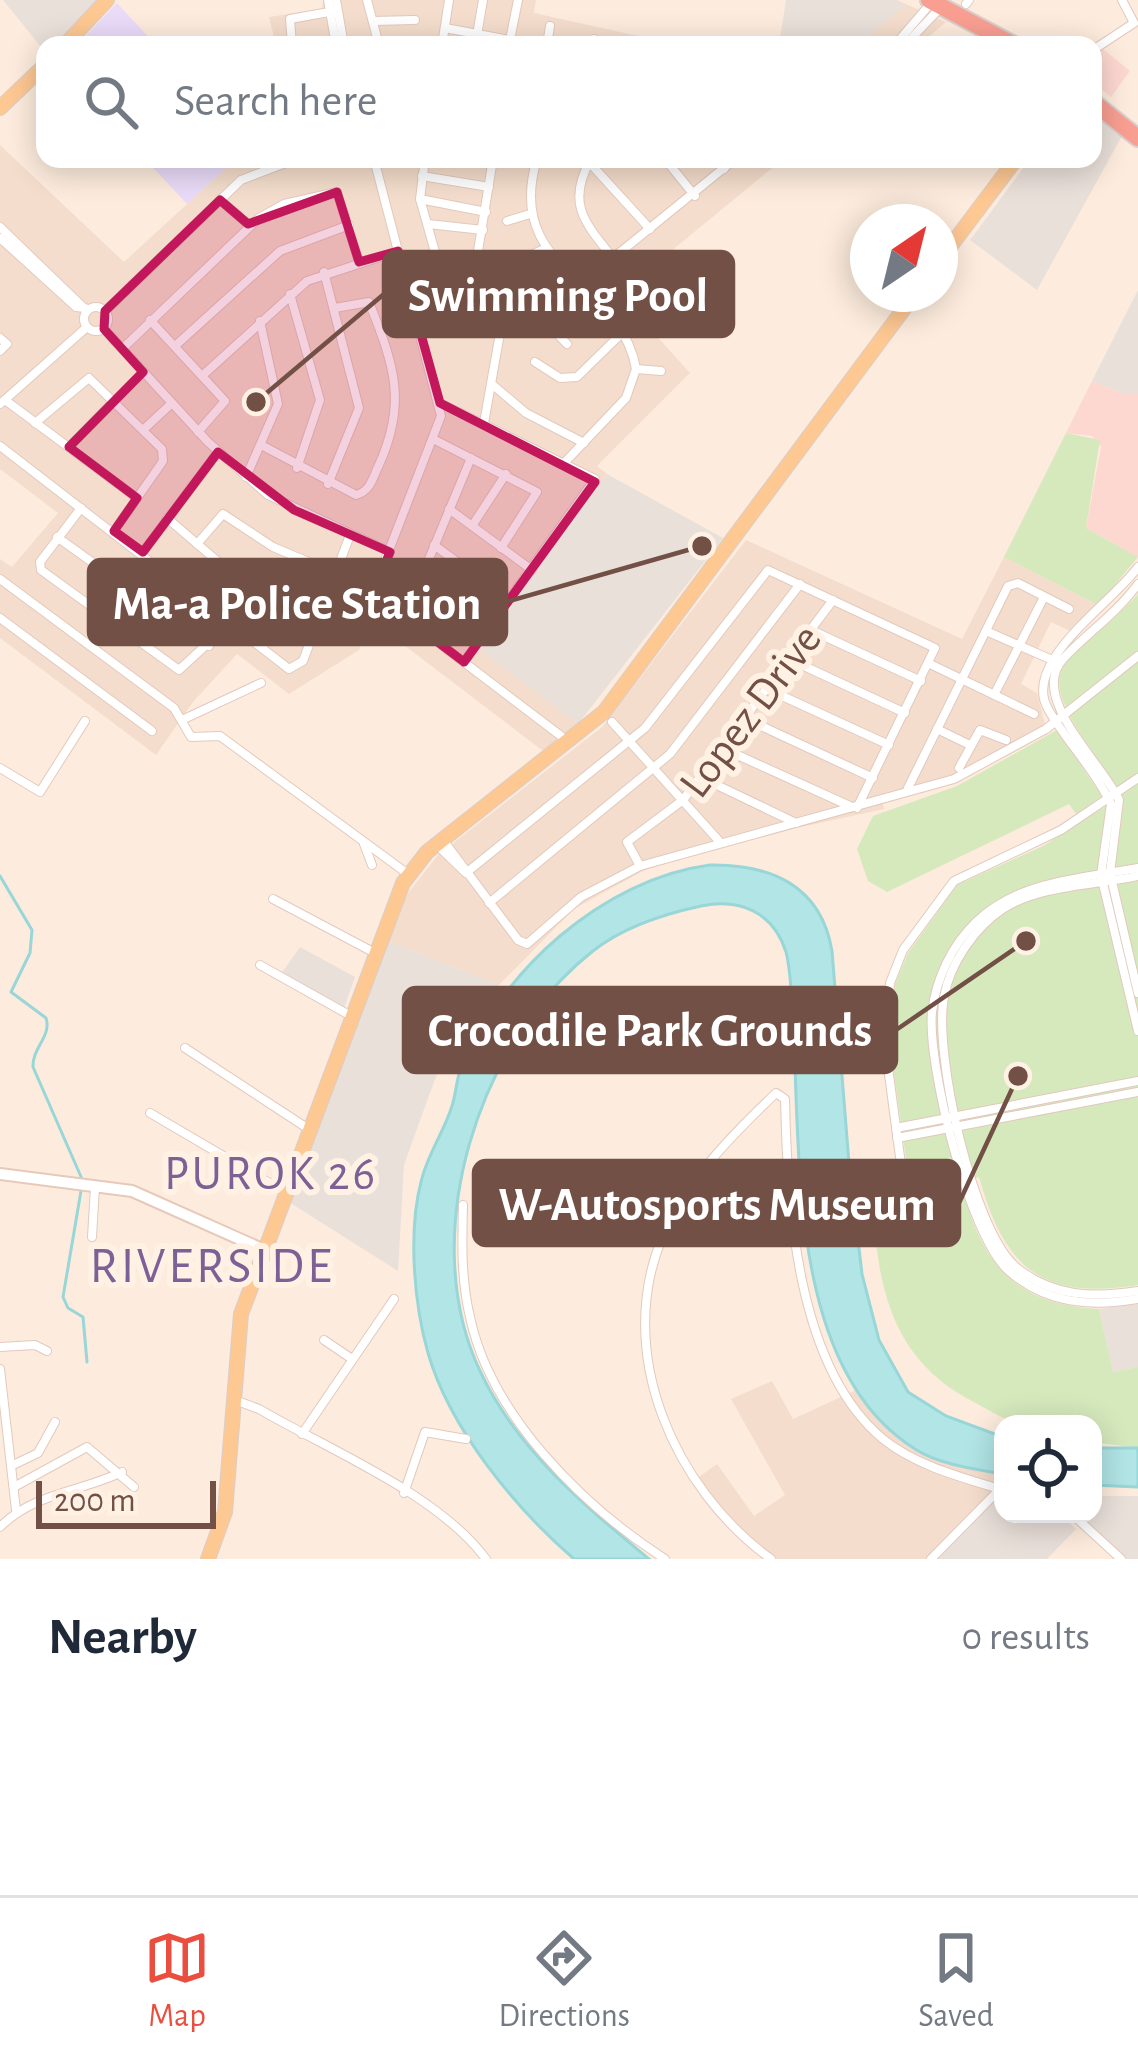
<!DOCTYPE html>
<html lang="en">
<head>
<meta charset="utf-8">
<style>
	:root { --surface:#fff; --page:#f6f6f7; --text:#1f2937; --muted:#747a83; --line:#e0e1e3; --accent:#ea4e3f }
	body { margin:0; font-family:"Alegreya Sans",sans-serif; background:var(--page); color:var(--text) }
	.controls { position:absolute; right:36px; bottom:36px; display:grid; overflow:hidden; border-radius:24px; box-shadow:0 6px 30px #0003 }
	.controls button { width:108px; height:108px; display:grid; place-items:center; padding:0; border:0; border-bottom:3px solid var(--line); background:var(--surface); color:var(--text); font:60px sans-serif }
	.compass { position:absolute; left:850px; top:204px; width:108px; height:108px; border-radius:50%; background:var(--surface); box-shadow:0 6px 30px #0003; rotate:35deg }
	.scale { position:absolute; left:36px; bottom:30px; width:180px; box-sizing:border-box; padding-left:12px; border:6px solid #725046; border-top:0; font-size:33px; line-height:42px; white-space:nowrap; color:#725046; -webkit-text-stroke:9px #fff1e4; paint-order:stroke }
	.list { margin:0; padding:0; list-style:none }
	h2 { display:flex; justify-content:space-between; align-items:center; height:156px; margin:0; padding:0 48px; font-size:51px }
	h2 small { font-size:39px; font-weight:400; color:var(--muted) }
	.icon { flex:none; width:66px; height:66px; fill:none; stroke:currentColor; stroke-width:2; stroke-linecap:round; stroke-linejoin:round }
	.map { position:relative; flex:none; width:1138px; height:1559px; overflow:hidden }
	.search { position:absolute; background:var(--surface); box-shadow:0 6px 30px #0003; left:36px; right:36px; top:36px; height:132px; display:flex; align-items:center; gap:30px; box-sizing:border-box; padding:0 42px; border-radius:24px; color:var(--muted); font-size:45px }
	.sheet { height:336px; background:var(--surface) }
	nav { display:flex; justify-content:space-around; align-items:center; box-sizing:border-box; height:168px; border-top:3px solid var(--line); background:var(--surface); font-size:33px; color:var(--muted) }
	nav a { display:grid; justify-items:center; gap:6px }
	nav .on { color:var(--accent) }
	.map>svg:first-child { display:block }
	.residential { fill:#f4ddcc }
	.commercial { fill:#fdd8d1 }
	.industrial { fill:#eae0da }
	.education { fill:#eadbf8 }
	.green { fill:#d5e9bd }
	.water { fill:#b2e5e6; stroke:#98d6d8; stroke-width:3 }
	.lines { fill:none; stroke-linecap:round; stroke-linejoin:round }
	.stream { stroke:#98d6d8; stroke-width:3 }
	.street-casing { stroke:#e2c9bd; stroke-width:10 }
	.secondary-casing { stroke:#e7c9ba; stroke-width:14 }
	.primary-casing { stroke:#d8cecb; stroke-width:16 }
	.highway-casing { stroke:#d8cecb; stroke-width:20 }
	.street { stroke:#fff; stroke-width:8 }
	.secondary { stroke:#fff; stroke-width:10 }
	.primary { stroke:#fec893; stroke-width:14 }
	.highway { stroke:#f99f92; stroke-width:16 }
	.marked { fill:#c2185b; fill-opacity:0.2; stroke:#c2185b; stroke-width:9; stroke-linejoin:round }
	.labels { text-anchor:middle; stroke-width:12; stroke-linejoin:round; paint-order:stroke }
	.street-label { font-size:45px; fill:#725046; stroke:#fff1e4 }
	.neighbourhood-label { font-size:48px; letter-spacing:3px; fill:#7d6196; stroke:#fff1e4 }
	.quarter-label { font-size:51px; letter-spacing:3px; fill:#7d6196; stroke:#fff1e4 }
	.leader { fill:none; stroke:#725046; stroke-width:4.5 }
	.callout-dot { fill:#725046; stroke:#fff1e4; stroke-width:4.5 }
	.callout { fill:#725046; stroke:#725046; stroke-width:4.5 }
	.callout-label { font-size:48px; text-anchor:middle; font-weight:bold; fill:#fff }
</style>
</head>
<body>
<div class="map">
<svg width="1138" height="1559" viewBox="0 0 1138 1559">
	<rect width="100%" height="100%" fill="#fdecdd"/>
	<g class="residential">
		<polygon points="323,0 536,0 534,13 679,45 276,45 269,17 322,9"/>
		<polygon points="906,4 946,22 919,45 859,45"/>
		<polygon points="0,145 124,262 236,159 783,159 619,294 690,373 597,466 607,474 479,647 578,724 543,751 371,620 359,650 289,694 237,654 193,702 156,755 0,638 0,559 12,567 58,513 0,469"/>
		<polygon points="746,540 962,639 1004,557 1098,605 1070,631 1051,622 1021,684 1037,693 1045,724 955,774 882,799 884,809 719,845 643,871 574,909 499,985 385,940 408,893 438,855 602,727"/>
		<polygon points="772,1381 793,1419 856,1390 892,1432 950,1463 1003,1474 1003,1493 935,1559 767,1559 696,1479 717,1464 754,1516 785,1495 731,1399"/>
	</g>
	<g class="commercial">
		<polygon points="1099,46 1130,71 1111,97 1093,82 1093,54"/>
		<polygon points="1092,381 1121,393 1138,393 1138,557 1086,528 1101,447 1092,436 1066,433"/>
	</g>
	<g class="industrial">
		<polygon points="3,0 97,0 56,45 45,45 45,52"/>
		<polygon points="786,0 897,0 906,4 859,45 779,45"/>
		<polygon points="1093,113 1122,136 1037,290 970,240 1030,159 1093,159"/>
		<polygon points="1138,290 1138,393 1121,393 1092,381"/>
		<polygon points="607,474 723,538 578,724 478,648"/>
		<polygon points="385,940 499,985 463,1028 435,1079 404,1165 398,1271 289,1202"/>
		<polygon points="300,947 355,977 344,1008 281,974"/>
		<polygon points="1138,1304 1138,1367 1113,1372 1099,1309"/>
		<polygon points="1000,1492 1003,1514 1060,1514 1076,1529 1047,1559 935,1559"/>
		<polygon points="1093,1496 1138,1496 1138,1559 1127,1559 1077,1514 1093,1514"/>
	</g>
	<g class="education">
		<polygon points="117,3 156,45 77,45"/>
		<polygon points="145,159 236,159 187,204"/>
	</g>
	<g class="green">
		<polygon points="1066,433 1100,440 1086,528 1138,557 1098,605 1004,557"/>
		<path d="M1138,594v691c-97,16 -134,-18 -159,-108l-18,5c19,79 52,123 138,127l14,63 25,-5v81l-45,-6v-18c-23,0 -52,4 -74,-1 -18,-4 -35,-16 -51,-24 -78,-43 -91,-115 -95,-198l38,-7 -21,-149 5,-61 13,-31 49,-68 86,-39 79,-50c-15,-31 -81,-98 -58,-130 19,-27 52,-47 74,-72z"/>
		<polygon points="1057,730 1102,796 1076,814 1069,804 887,892 868,881 857,849 873,816 957,786"/>
	</g>
	<g class="water">
		<path d="M710,865c60,-1 111,20 122,86l17,212 13,111 17,66 29,52 38,24 57,21v37c-28,-5 -63,-9 -88,-25 -127,-79 -114,-293 -122,-424 -2,-25 -1,-49 -7,-73 -13,-40 -46,-54 -85,-46 -37,8 -78,21 -108,45 -115,90 -177,285 -113,420 37,79 104,134 169,188h-75c-59,-51 -124,-130 -146,-206 -14,-49 -20,-121 -7,-171 6,-27 23,-50 31,-76 4,-12 4,-24 8,-35 41,-100 143,-192 250,-206z"/>
		<polygon points="1093,1448 1138,1448 1138,1487 1093,1485"/>
	</g>
	<g class="lines">
		<g class="stream">
			<path d="M0,876l32,54 -2,23 -19,39 35,26c6,18 -14,30 -13,49l49,112"/>
			<polyline points="81,1191 63,1297 68,1308 83,1317 87,1362"/>
		</g>
		<g class="street-casing">
			<g id="street">
				<polyline points="328,0 336,45"/>
				<polyline points="336,0 344,45"/>
				<polyline points="367,0 379,45"/>
				<polyline points="966,4 969,0"/>
				<polyline points="373,21 415,20"/>
				<polyline points="445,28 510,40"/>
				<polyline points="477,35 483,0"/>
				<polyline points="292,45 290,19 335,11"/>
				<polyline points="442,45 449,0"/>
				<polyline points="509,45 518,0"/>
				<polyline points="547,45 550,26"/>
				<polyline points="593,45 594,39"/>
				<polyline points="895,45 931,3"/>
				<polyline points="905,45 941,7"/>
				<polyline points="1093,50 1134,23 1122,0"/>
				<polyline points="425,159 420,199 458,333"/>
				<polyline points="452,159 492,164"/>
				<path d="M537,159c-34,112 84,121 99,210l-10,29 -60,63"/>
				<path d="M591,159c-25,44 -7,63 22,99"/>
				<polyline points="665,159 695,196"/>
				<polyline points="717,159 724,169"/>
				<polyline points="589,162 650,229"/>
				<polyline points="422,176 489,187"/>
				<polyline points="420,199 486,212"/>
				<polyline points="220,200 250,226"/>
				<polyline points="507,221 530,214"/>
				<polyline points="428,224 483,230"/>
				<polyline points="0,227 87,311"/>
				<polyline points="0,238 76,307 85,308"/>
				<polyline points="324,272 359,408 328,484"/>
				<polyline points="510,284 567,344"/>
				<polyline points="583,290 613,258 735,159"/>
				<polyline points="290,294 320,400 297,468"/>
				<circle cx="96" cy="319" r="12"/>
				<polyline points="105,311 241,180 296,159"/>
				<polyline points="150,320 225,401 198,432"/>
				<polyline points="104,329 208,442 268,495 390,552"/>
				<polyline points="458,333 465,331 493,159"/>
				<polyline points="0,338 7,344 0,351"/>
				<polyline points="175,346 280,251 349,225"/>
				<polyline points="122,349 259,218 284,204 337,192 359,262"/>
				<polyline points="535,362 560,378 577,377 622,333"/>
				<polyline points="636,369 661,371"/>
				<polyline points="202,376 307,281 398,251"/>
				<polyline points="494,386 526,413 584,443"/>
				<polyline points="5,400 137,498"/>
				<polyline points="440,403 595,479 464,662"/>
				<polyline points="0,404 87,327"/>
				<polyline points="35,423 89,378 162,449 163,461 114,531"/>
				<polyline points="484,423 510,277 529,256 546,248"/>
				<polyline points="143,430 172,403"/>
				<polyline points="435,440 537,492 501,548"/>
				<polyline points="0,446 289,669 303,661 350,535"/>
				<path d="M263,446l93,49c14,-4 16,-15 22,-28 30,-64 16,-102 -9,-165l-34,6"/>
				<polyline points="69,447 114,401"/>
				<polyline points="471,458 421,578 487,631"/>
				<polyline points="246,477 278,404 260,321"/>
				<polyline points="81,508 40,562 41,570 179,670 231,622"/>
				<polyline points="449,509 532,570"/>
				<polyline points="167,518 278,613"/>
				<polyline points="472,526 506,474"/>
				<polyline points="57,537 209,646"/>
				<polyline points="197,544 223,514 273,547 335,573"/>
				<polyline points="434,545 509,600"/>
				<polyline points="143,552 218,452"/>
				<path d="M1138,567c-27,37 -117,95 -90,142 19,33 47,61 63,95l-10,71 37,156"/>
				<polyline points="0,579 174,708 191,737 220,736 408,874"/>
				<path d="M1138,584c-22,30 -51,49 -75,75 -35,38 39,104 56,141l-9,73 28,120"/>
				<polyline points="373,593 561,736"/>
				<polyline points="0,618 152,731"/>
				<polyline points="318,620 343,632"/>
				<polyline points="362,620 441,416 374,159"/>
				<polyline points="811,630 921,681"/>
				<polyline points="986,631 1050,659"/>
				<polyline points="262,648 301,559"/>
				<polyline points="789,659 905,713"/>
				<polyline points="930,664 1034,714"/>
				<polyline points="767,689 889,745"/>
				<polyline points="994,695 1044,597"/>
				<polyline points="744,718 873,778"/>
				<polyline points="184,719 261,683"/>
				<polyline points="612,722 719,841"/>
				<polyline points="937,729 970,745"/>
				<polyline points="722,748 852,807"/>
				<polyline points="0,768 40,792 85,721"/>
				<polyline points="959,768 980,730 1006,740"/>
				<polyline points="700,777 796,823"/>
				<polyline points="908,788 1008,586 1018,583 1069,609"/>
				<polyline points="443,840 518,940 527,944 581,897 640,866 954,779 1046,729 1138,656"/>
				<polyline points="364,844 372,865"/>
				<polyline points="437,845 465,872"/>
				<polyline points="640,866 627,842 683,800 833,600"/>
				<path d="M1138,868c-56,10 -120,13 -162,54 -24,23 -40,57 -44,90 -5,52 37,224 77,259 37,33 82,36 129,28"/>
				<polyline points="466,873 645,728 768,570 935,648 857,808"/>
				<path d="M1138,876c-42,9 -97,9 -134,32 -29,19 -54,55 -60,89 -11,56 29,234 72,270 36,30 78,31 122,24"/>
				<polyline points="273,899 375,953"/>
				<polyline points="489,903 670,754 800,584"/>
				<polyline points="260,965 351,1016"/>
				<polyline points="185,1048 307,1128"/>
				<polyline points="150,1113 283,1191"/>
				<polyline points="896,1128 1138,1081"/>
				<polyline points="897,1138 1138,1092"/>
				<polyline points="905,1194 885,1045 890,983 903,950 954,881 1061,830 1138,778"/>
				<path d="M463,1205c-1,37 -2,75 7,112 21,99 113,189 195,242"/>
				<polyline points="92,1237 95,1187"/>
				<polyline points="324,1340 352,1359"/>
				<polyline points="0,1347 35,1345 47,1351"/>
				<polyline points="0,1369 16,1510"/>
				<path d="M232,1399l27,10c70,41 179,85 227,150"/>
				<polyline points="302,1434 394,1299"/>
				<polyline points="13,1465 38,1453 55,1422"/>
				<polyline points="14,1487 87,1447 134,1487"/>
				<polyline points="404,1493 425,1432 466,1439"/>
				<polyline points="1072,1514 1121,1559"/>
				<path d="M0,1527c34,-34 80,-35 122,-55"/>
				<path d="M771,1559c-97,-70 -158,-208 -108,-323 24,-56 69,-101 113,-143l9,6c2,104 11,268 98,340 33,27 81,39 120,51"/>
				<polyline points="931,1559 1000,1489"/>
			</g>
		</g>
		<g class="secondary-casing">
			<polyline id="secondary" points="0,1174 132,1191 262,1249"/>
		</g>
		<g class="primary-casing">
			<g id="primary">
				<polyline points="65,45 107,0"/>
				<polyline points="0,108 45,65"/>
				<polyline points="940,260 1016,159"/>
				<polyline points="208,1559 225,1512 241,1314 403,883 427,852 604,712 915,294"/>
			</g>
		</g>
		<g class="highway-casing">
			<g id="highway">
				<polyline points="929,0 1014,45"/>
				<polyline points="1093,102 1138,138"/>
			</g>
		</g>
		<use href="#street" class="street"/>
		<use href="#secondary" class="secondary"/>
		<use href="#primary" class="primary"/>
		<use href="#highway" class="highway"/>
	</g>
	<path class="marked" d="M337,192l22,70 39,-11 42,152 155,79 -131,180 -91,-69 17,-41 -96,-42 -76,-58 -75,100 -29,-21 23,-33 -68,-51 74,-75 -39,-43 1,-18 115,-111 28,24z"/>
	<g class="labels">
		<g class="street-label">
			<text transform="translate(749 710) rotate(-53)" y="16">Lopez Drive</text>
		</g>
		<g class="neighbourhood-label">
			<text x="271" y="1189">PUROK 26</text>
		</g>
		<g class="quarter-label">
			<text x="212" y="1282">RIVERSIDE</text>
		</g>
	</g>
	<path class="leader" d="M256 402L384 294M702 546L506 602M1026 941L896 1030M1018 1076L959 1203"/>
	<g class="callout-dot">
		<circle cx="256" cy="402" r="12"/>
		<circle cx="702" cy="546" r="12"/>
		<circle cx="1026" cy="941" r="12"/>
		<circle cx="1018" cy="1076" r="12"/>
	</g>
	<g class="callout">
		<rect x="384" y="252" width="349" height="84" rx="12"/>
		<rect x="89" y="560" width="417" height="84" rx="12"/>
		<rect x="404" y="988" width="492" height="84" rx="12"/>
		<rect x="474" y="1161" width="485" height="84" rx="12"/>
	</g>
	<g class="callout-label">
		<text x="558" y="311">Swimming Pool</text>
		<text x="297" y="619">Ma-a Police Station</text>
		<text x="650" y="1046">Crocodile Park Grounds</text>
		<text x="717" y="1220">W-Autosports Museum</text>
	</g>
</svg>
<div class="controls">
<button><svg class="icon" aria-label="locate" viewBox="0 0 24 24"><circle cx="12" cy="12" r="6"/><path d="M12 2v4M12 18v4M2 12h4M18 12h4"/></svg></button>
</div>
<svg class="compass" viewBox="-18 -18 36 36"><path d="M0-13l5 13h-10z" fill="#e53935"/><path d="M0 13l5-13h-10z" fill="#747a83"/></svg>
<div class="scale">200 m</div>
<div class="search"><svg class="icon" aria-label="search" viewBox="0 0 24 24"><circle cx="10" cy="10" r="6"/><path d="M15 15l6 6"/></svg>Search here</div>
</div>
<section class="sheet">
<h2>Nearby<small>0 results</small></h2>
<ul class="list">
</ul>
</section>
<nav>
<a class="on"><svg class="icon" aria-label="map" viewBox="0 0 24 24"><path d="M3 6l6-2 6 2 6-2v14l-6 2-6-2-6 2zM9 4v14M15 6v14"/></svg>Map</a>
<a><svg class="icon" aria-label="directions" viewBox="0 0 24 24"><path d="M12 3l9 9-9 9-9-9zM9 14v-3h6M13 9l2 2-2 2"/></svg>Directions</a>
<a><svg class="icon" aria-label="saved" viewBox="0 0 24 24"><path d="M7 4h10v16l-5-4-5 4z"/></svg>Saved</a>
</nav>
</body>
</html>
